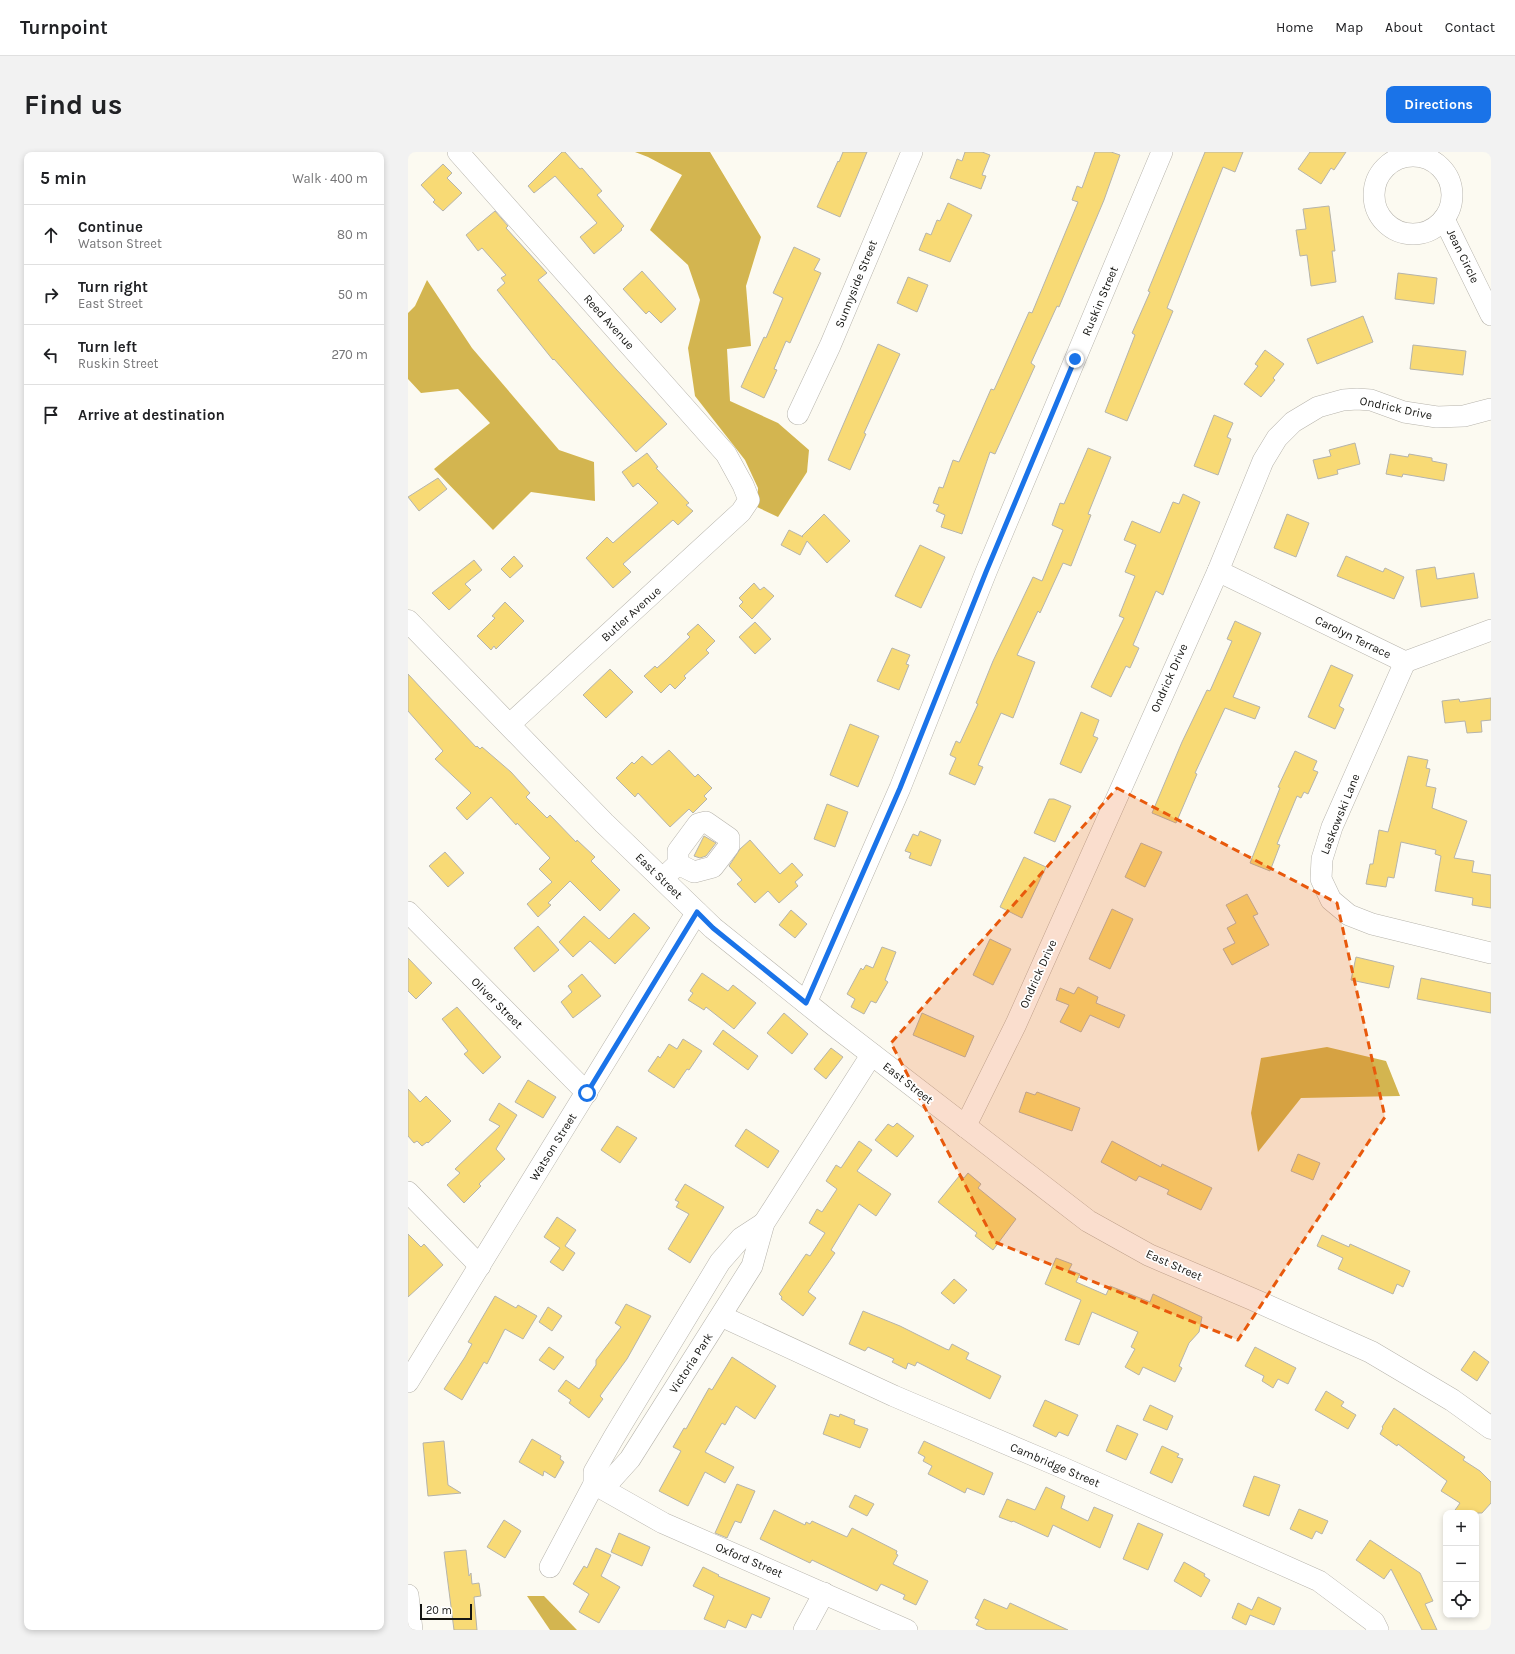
<!DOCTYPE html>
<html lang="en">
<head>
<meta charset="utf-8">
<style>
	:root { --surface:#fff; --page:#f2f2f2; --text:#202124; --muted:#757577; --line:#e0e0e0; --accent:#1a73e8 }
	body { margin:0; font-family:Karla,sans-serif; background:var(--page); color:var(--text) }
	.controls { position:absolute; right:12px; bottom:12px; display:grid; overflow:hidden; border-radius:8px; box-shadow:0 2px 6px #0003 }
	.controls button { width:36px; height:36px; display:grid; place-items:center; padding:0; border:0; border-bottom:1px solid var(--line); background:var(--surface); color:var(--text); font:20px sans-serif }
	.scale { position:absolute; left:12px; bottom:10px; width:52px; box-sizing:border-box; padding-left:4px; border:2px solid #161613; border-top:0; font-size:11px; line-height:14px; white-space:nowrap; color:#161613; -webkit-text-stroke:3px #fff; paint-order:stroke }
	.stop { position:absolute; width:12px; height:12px; margin:-9px; border:3px solid #1a73e8; border-radius:50%; background:#fff }
	.stop.end { background:#1a73e8; border-color:#fff; box-shadow:0 1px 4px #0008 }
	.list { margin:0; padding:0; list-style:none }
	h2 { display:flex; justify-content:space-between; align-items:center; height:52px; margin:0; padding:0 16px; font-size:17px }
	h2 small { font-size:13px; font-weight:400; color:var(--muted) }
	.list li { display:grid; grid-template-columns:26px 1fr auto; gap:12px; align-items:center; box-sizing:border-box; height:60px; padding:0 16px; border-top:1px solid var(--line) }
	.list b { display:block; font-size:15px; white-space:nowrap }
	.list p { margin:0; font-size:13px; white-space:nowrap; color:var(--muted) }
	.list em { font-size:13px; font-style:normal; color:var(--muted) }
	.icon { flex:none; width:22px; height:22px; fill:none; stroke:currentColor; stroke-width:2; stroke-linecap:round; stroke-linejoin:round }
	.map { position:relative; flex:none; width:1083px; height:1478px; overflow:hidden; border-radius:8px }
	header { display:flex; align-items:center; gap:24px; box-sizing:border-box; height:56px; padding:0 20px; background:var(--surface); border-bottom:1px solid var(--line) }
	header strong { font-size:19px }
	nav { display:flex; gap:22px; margin-inline-start:auto; font-size:14px }
	.intro { display:flex; align-items:center; justify-content:space-between; box-sizing:border-box; height:96px; padding:0 24px }
	h1 { margin:0; font-size:28px }
	.button { padding:10px 18px; border-radius:8px; background:var(--accent); color:#fff; font-size:14px; font-weight:700 }
	main { display:flex; gap:24px; padding:0 24px }
	aside { flex:1; background:var(--surface); border-radius:8px; box-shadow:0 2px 6px #0003 }
	.map>svg:first-child { display:block }
	.forest { fill:#d3b550 }
	.building { fill:#f8da75; stroke:#b6b4ab }
	.lines { fill:none; stroke-linecap:round; stroke-linejoin:round }
	.minor-casing { stroke:#b7b4ac; stroke-width:22 }
	.major-casing { stroke:#b7b4ac; stroke-width:23 }
	.minor { stroke:#fff; stroke-width:21 }
	.major { stroke:#fff; stroke-width:22 }
	.route { stroke:#1a73e8; stroke-width:5 }
	.marked { fill:#e8590c; fill-opacity:0.2; stroke:#e8590c; stroke-width:3; stroke-dasharray:8 5; stroke-linejoin:round }
	.labels { text-anchor:middle; stroke-width:3.5; stroke-linejoin:round; paint-order:stroke }
	.street-label { font-size:12px; fill:#161613; stroke:#fff }
</style>
</head>
<body>
<header>
<strong>Turnpoint</strong>
<nav><a>Home</a><a>Map</a><a>About</a><a>Contact</a></nav>
</header>
<div class="intro"><h1>Find us</h1><a class="button">Directions</a></div>
<main>
<aside>
<h2>5 min<small>Walk · 400 m</small></h2>
<ul class="list">
<li><svg class="icon" aria-label="ahead" viewBox="0 0 24 24"><path d="M12 20V5M6 11l6-6 6 6"/></svg><div><b>Continue</b><p>Watson Street</p></div><em>80 m</em></li>
<li><svg class="icon" aria-label="right" viewBox="0 0 24 24"><path d="M7 20v-9h11M14 6l5 5-5 5"/></svg><div><b>Turn right</b><p>East Street</p></div><em>50 m</em></li>
<li><svg class="icon" aria-label="left" viewBox="0 0 24 24"><path d="M17 20v-9H6M10 6l-5 5 5 5"/></svg><div><b>Turn left</b><p>Ruskin Street</p></div><em>270 m</em></li>
<li><svg class="icon" aria-label="arrive" viewBox="0 0 24 24"><path d="M6 21V4h12l-3 4 3 4H6"/></svg><div><b>Arrive at destination</b></div></li>
</ul>
</aside>
<div class="map">
<svg width="1083" height="1478" viewBox="0 0 1083 1478">
	<rect width="100%" height="100%" fill="#fcfaf1"/>
	<g class="forest">
		<polygon points="227,0 302,0 353,85 338,134 343,194 319,197 322,249 370,271 401,298 399,320 370,365 349,355 350,336 337,308 287,244 280,196 292,148 280,113 242,78 274,23 240,5"/>
		<polygon points="19,128 64,196 151,298 186,310 187,349 123,340 85,378 26,317 82,271 50,237 13,241 0,227 0,161 7,154"/>
		<polygon points="919,895 978,909 992,944 893,946 850,1000 843,961 853,906"/>
		<polygon points="119,1444 136,1444 169,1478 142,1478"/>
	</g>
	<g class="building">
		<polygon points="154,0 157,0 172,17 174,16 194,39 189,43 216,74 213,77 214,78 186,102 172,85 189,71 147,24 126,41 120,34"/>
		<polygon points="435,0 459,0 432,65 409,55 430,9 431,10"/>
		<polygon points="557,0 574,0 582,3 574,23 578,24 573,37 542,26 549,7 554,9"/>
		<polygon points="687,0 703,0 712,3 696,48 651,155 649,154 623,211 627,214 587,302 582,300 554,382 533,375 537,363 528,359 531,353 525,351 531,335 535,336 545,308 551,310 583,237 586,238 621,160 624,161 670,50 664,48 669,34 674,36"/>
		<polygon points="797,0 835,0 827,20 815,15 759,156 765,159 719,269 697,260 727,183 724,181 742,140 740,139"/>
		<polygon points="902,0 938,0 926,18 923,16 913,32 890,17"/>
		<polygon points="35,12 44,21 39,26 54,41 35,59 25,50 27,48 13,33"/>
		<polygon points="540,51 564,63 542,110 511,98 518,81 523,83 529,68 532,69"/>
		<polygon points="921,54 927,99 924,99 928,130 903,134 899,103 892,104 888,78 898,77 895,57"/>
		<polygon points="87,59 100,74 98,76 139,121 130,128 208,217 259,272 228,300 146,207 145,208 89,138 97,131 93,126 98,123 74,96 70,99 58,83"/>
		<polygon points="386,95 412,107 406,118 413,121 382,191 378,189 366,217 369,218 356,246 333,235 356,185 358,186 375,146 365,141"/>
		<polygon points="234,119 268,157 253,171 241,159 238,162 215,137"/>
		<polygon points="990,121 1029,126 1026,152 987,147"/>
		<polygon points="500,125 520,133 509,160 489,151"/>
		<polygon points="955,164 965,190 909,212 899,187"/>
		<polygon points="470,192 492,202 456,281 458,282 442,318 420,308"/>
		<polygon points="1005,193 1058,199 1055,223 1002,217"/>
		<polygon points="857,198 876,212 865,226 867,228 853,245 836,232 850,214 847,212"/>
		<polygon points="806,263 825,271 819,285 823,287 810,323 786,314"/>
		<polygon points="947,291 952,312 929,318 930,322 910,327 905,308 923,304 921,298"/>
		<polygon points="680,296 703,305 680,362 683,363 663,414 655,411 632,461 630,459 609,503 627,510 605,566 593,561 570,613 575,615 567,633 541,622 548,606 542,603 548,589 552,591 570,552 568,551 585,509 625,425 634,429 655,378 644,373 652,351 656,352"/>
		<polygon points="239,301 250,315 248,316 281,351 278,353 285,359 270,373 265,368 215,412 223,420 205,436 178,406 199,385 205,391 250,351 230,331 225,335 214,320"/>
		<polygon points="982,302 1000,305 1001,302 1024,306 1024,309 1039,312 1036,329 995,322 994,325 978,322"/>
		<polygon points="30,326 39,337 11,359 0,345"/>
		<polygon points="775,342 792,350 755,443 748,439 725,493 731,496 722,516 718,514 703,545 683,535 716,466 711,464 727,424 717,420 728,393 716,388 724,369 752,381 765,350 771,352"/>
		<polygon points="416,362 442,389 419,411 399,389 392,403 373,393 381,378 395,385 394,384"/>
		<polygon points="879,362 901,371 888,405 866,396"/>
		<polygon points="512,393 537,405 513,456 487,444"/>
		<polygon points="106,404 115,414 102,426 93,417"/>
		<polygon points="938,404 975,420 977,416 996,425 986,447 929,424"/>
		<polygon points="66,408 74,418 57,432 63,438 41,458 24,441"/>
		<polygon points="1027,415 1029,427 1066,421 1070,446 1013,455 1008,418"/>
		<polygon points="346,431 352,438 356,435 366,444 344,467 331,454 335,450 331,446"/>
		<polygon points="97,450 116,469 88,497 86,494 83,498 69,484 87,466 84,464"/>
		<polygon points="827,469 853,481 825,545 852,555 847,567 817,556 787,621 789,622 768,671 744,661 774,590 799,538 802,539 824,489 819,487"/>
		<polygon points="347,470 363,487 347,502 331,485"/>
		<polygon points="290,472 307,489 298,498 301,501 276,524 278,526 267,537 262,532 253,541 236,524 247,514 249,516 259,507 282,485 279,482"/>
		<polygon points="484,496 502,503 498,512 501,513 491,538 469,529"/>
		<polygon points="923,513 945,523 931,554 936,557 927,577 900,565"/>
		<polygon points="202,517 225,540 198,566 175,543"/>
		<polygon points="0,522 68,595 69,594 72,597 74,595 103,620 122,641 118,645 139,666 142,663 168,690 169,688 187,705 183,709 212,738 192,759 162,729 140,751 143,753 130,765 119,752 144,730 131,717 142,706 109,671 108,673 83,645 59,668 48,656 63,641 27,607 35,599 0,559"/>
		<polygon points="1083,546 1083,568 1073,569 1074,580 1059,581 1057,569 1037,571 1034,549 1051,547 1052,550"/>
		<polygon points="673,560 691,568 685,584 690,586 673,621 652,612"/>
		<polygon points="442,572 471,584 450,635 422,623"/>
		<polygon points="261,598 287,625 290,622 304,636 296,644 299,647 285,661 281,657 262,675 230,641 227,645 208,626 224,610 226,612 234,604 244,613"/>
		<polygon points="887,599 909,609 905,618 910,620 900,642 896,640 893,646 889,644 869,692 872,693 862,719 842,711 872,636 870,635"/>
		<polygon points="1000,604 1020,608 1018,616 1022,617 1018,634 1028,636 1024,656 1059,669 1046,706 1066,709 1064,720 1083,723 1083,756 1064,753 1065,746 1027,739 1033,704 1027,702 1028,698 993,690 986,726 980,725 978,735 958,732 962,712 965,712 971,678 980,680"/>
		<polygon points="641,647 646,647 663,654 647,690 626,681"/>
		<polygon points="419,652 440,660 427,695 406,687"/>
		<polygon points="512,679 533,688 523,714 501,706 503,701 497,699 505,682 510,684"/>
		<polygon points="296,684 308,691 298,704 292,706 286,704"/>
		<polygon points="342,688 372,722 384,711 395,723 387,730 390,734 371,751 360,739 347,751 329,732 334,728 321,714 332,697"/>
		<polygon points="733,691 754,700 737,735 717,725"/>
		<polygon points="37,700 56,721 40,735 21,714"/>
		<polygon points="616,705 638,715 614,766 592,755"/>
		<polygon points="839,742 850,762 845,764 861,793 824,813 815,797 827,791 819,776 828,771 818,753"/>
		<polygon points="704,757 725,767 702,817 681,807"/>
		<polygon points="383,758 399,772 387,786 371,773"/>
		<polygon points="226,761 242,776 207,812 182,789 165,805 151,790 176,764 201,787"/>
		<polygon points="130,774 151,798 126,820 106,796"/>
		<polygon points="582,787 603,797 585,833 565,823"/>
		<polygon points="474,795 488,800 477,828 480,830 468,851 463,849 456,862 443,855 447,847 439,842 453,816 455,818 458,813 465,816"/>
		<polygon points="948,805 986,814 981,836 943,828"/>
		<polygon points="0,806 24,831 8,847 0,839"/>
		<polygon points="294,821 320,839 325,833 348,851 326,877 298,855 296,858 280,848 285,841 282,839"/>
		<polygon points="174,822 193,844 165,866 153,850 164,840 160,834"/>
		<polygon points="1013,826 1083,841 1083,861 1009,847"/>
		<polygon points="670,835 690,845 688,851 717,863 711,876 682,863 673,880 652,870 661,853 648,848 652,836 666,842"/>
		<polygon points="49,855 93,905 75,922 56,902 60,899 34,867"/>
		<polygon points="376,861 400,882 384,902 359,881"/>
		<polygon points="514,861 566,884 557,905 505,883"/>
		<polygon points="315,878 350,904 340,918 305,892"/>
		<polygon points="275,887 294,899 281,918 279,917 266,936 240,919 250,904 252,906 261,892 269,897"/>
		<polygon points="423,896 435,905 418,927 406,917"/>
		<polygon points="120,928 148,945 135,966 107,950"/>
		<polygon points="0,937 12,950 18,944 43,969 20,991 19,990 14,994 9,989 6,991 0,984"/>
		<polygon points="618,940 627,943 629,940 672,956 664,979 611,960"/>
		<polygon points="91,951 109,963 88,997 97,1007 71,1032 73,1034 56,1051 39,1033 52,1021 47,1017 92,974 81,968"/>
		<polygon points="489,971 506,984 489,1005 467,988 480,972 485,975"/>
		<polygon points="209,974 229,986 212,1011 193,998"/>
		<polygon points="338,977 371,999 360,1016 327,994"/>
		<polygon points="451,989 464,998 449,1019 483,1042 468,1064 451,1052 423,1098 427,1101 400,1140 408,1146 395,1164 373,1147 374,1145 371,1142 398,1102 402,1104 417,1081 401,1071 409,1057 414,1060 429,1037 418,1029 428,1013 433,1016"/>
		<polygon points="704,989 753,1015 754,1012 804,1036 793,1058 759,1042 761,1038 731,1024 728,1029 693,1010"/>
		<polygon points="890,1002 912,1011 905,1028 883,1019"/>
		<polygon points="560,1021 573,1032 570,1036 608,1067 585,1098 567,1084 569,1081 530,1050 552,1023 556,1026"/>
		<polygon points="277,1032 316,1055 282,1111 260,1097 281,1062 268,1055 271,1050 267,1048"/>
		<polygon points="149,1065 168,1078 157,1094 167,1101 155,1119 142,1110 152,1096 136,1085"/>
		<polygon points="0,1082 13,1095 16,1092 35,1113 0,1145"/>
		<polygon points="914,1083 941,1095 942,1092 1002,1119 995,1135 989,1132 985,1142 930,1117 935,1106 909,1094"/>
		<polygon points="648,1106 664,1112 661,1118 672,1122 668,1130 698,1143 702,1134 742,1150 745,1142 794,1165 791,1180 781,1191 771,1214 774,1216 767,1230 735,1215 731,1223 717,1215 727,1197 723,1195 730,1180 684,1160 671,1193 657,1188 673,1148 637,1132"/>
		<polygon points="546,1127 559,1138 546,1152 533,1141"/>
		<polygon points="87,1144 108,1156 110,1153 129,1164 115,1187 97,1177 79,1212 76,1210 54,1248 36,1237 57,1205 64,1192 60,1190"/>
		<polygon points="218,1152 243,1164 219,1207 192,1244 195,1247 181,1266 161,1251 163,1248 150,1239 158,1228 171,1237 188,1213 188,1208 213,1175 207,1171"/>
		<polygon points="140,1155 154,1164 144,1179 131,1170"/>
		<polygon points="455,1159 492,1174 538,1197 541,1198 544,1192 561,1201 558,1207 593,1224 582,1247 509,1210 507,1214 500,1211 498,1217 484,1210 486,1207 460,1195 457,1199 441,1192"/>
		<polygon points="141,1195 156,1205 146,1218 131,1208"/>
		<polygon points="847,1195 888,1216 880,1232 870,1227 865,1236 854,1229 856,1224 837,1214"/>
		<polygon points="1066,1199 1081,1210 1069,1229 1053,1218"/>
		<polygon points="324,1205 368,1234 347,1267 328,1254 317,1273 314,1271 297,1300 326,1315 317,1331 297,1320 280,1354 251,1339 273,1299 265,1295 276,1276 278,1277 301,1236 304,1238"/>
		<polygon points="918,1239 936,1250 933,1254 948,1263 940,1277 907,1258"/>
		<polygon points="637,1248 670,1263 660,1284 651,1280 648,1285 625,1274"/>
		<polygon points="742,1253 765,1264 759,1278 735,1268"/>
		<polygon points="986,1256 1057,1305 1055,1308 1072,1319 1083,1330 1083,1351 1074,1361 1045,1361 1052,1351 1033,1339 1039,1329 990,1292 989,1294 972,1282 975,1276 974,1275"/>
		<polygon points="422,1262 431,1265 432,1262 447,1268 446,1272 460,1277 452,1296 415,1282"/>
		<polygon points="709,1273 730,1282 718,1308 698,1299"/>
		<polygon points="124,1287 153,1304 152,1307 156,1310 147,1326 136,1319 135,1324 111,1310"/>
		<polygon points="36,1289 40,1333 53,1341 20,1344 15,1291"/>
		<polygon points="516,1289 585,1321 576,1343 559,1336 557,1341 520,1322 524,1314 515,1309 517,1305 510,1301"/>
		<polygon points="754,1294 771,1302 769,1305 775,1307 764,1331 742,1321"/>
		<polygon points="846,1324 872,1333 861,1364 835,1354"/>
		<polygon points="329,1332 347,1339 333,1371 327,1369 319,1386 307,1381"/>
		<polygon points="638,1335 657,1344 653,1356 680,1369 686,1355 705,1363 692,1396 645,1373 640,1385 605,1369 604,1370 591,1365 599,1347 627,1358"/>
		<polygon points="447,1343 466,1352 459,1364 441,1355"/>
		<polygon points="891,1357 920,1369 914,1382 908,1379 904,1387 882,1377"/>
		<polygon points="366,1358 397,1373 398,1370 402,1372 404,1369 439,1385 444,1376 489,1399 488,1402 490,1403 485,1412 520,1429 508,1453 495,1447 497,1443 473,1432 469,1439 404,1408 402,1411 352,1387"/>
		<polygon points="96,1368 113,1379 97,1406 79,1395"/>
		<polygon points="730,1371 755,1382 740,1418 715,1407"/>
		<polygon points="211,1381 242,1395 234,1414 203,1400"/>
		<polygon points="962,1388 1012,1421 1025,1449 1017,1452 1029,1478 1014,1478 983,1417 976,1427 948,1408"/>
		<polygon points="188,1396 203,1403 193,1424 212,1435 191,1471 171,1460 181,1442 165,1432 176,1414 179,1416"/>
		<polygon points="58,1398 61,1424 63,1421 64,1432 71,1431 73,1444 66,1445 69,1478 46,1478 36,1400"/>
		<polygon points="776,1410 797,1422 796,1424 802,1428 793,1445 766,1429"/>
		<polygon points="295,1415 311,1423 310,1424 362,1446 353,1466 344,1462 338,1476 320,1468 317,1476 296,1467 306,1444 285,1434"/>
		<polygon points="850,1445 873,1456 866,1473 842,1463 838,1473 824,1466 830,1451 844,1458"/>
		<polygon points="576,1447 599,1457 602,1451 660,1478 579,1478 568,1473 571,1468 567,1466"/>
	</g>
	<g class="lines">
		<g class="minor-casing">
			<g id="minor">
				<polyline points="50,0 318,302 335,333 341,348 333,360 101,573"/>
				<circle cx="1005" cy="43" r="39"/>
				<polyline points="1036,67 1083,163"/>
				<polyline points="390,262 422,194 504,0"/>
				<polyline points="810,419 997,510 1083,478"/>
				<polyline points="997,510 924,675 914,707 913,727 923,748 941,763 964,772 1083,801"/>
				<polyline points="254,727 270,712 270,699 290,672 298,670 321,686 321,694 305,715 286,720 270,712"/>
				<polyline points="0,760 179,941"/>
				<polyline points="398,851 492,636 578,420 754,0"/>
				<polyline points="557,975 608,872 810,419 855,309 869,286 885,270 910,255 935,248 949,247 963,248 996,260 1029,265 1056,264 1083,257"/>
				<polyline points="0,1040 72,1114"/>
				<polyline points="313,1164 486,1244 653,1315 911,1429 966,1470 970,1478"/>
				<polyline points="0,1230 289,760"/>
				<polyline points="186,1332 204,1327 222,1307 344,1114 356,1071 464,902"/>
				<polyline points="186,1332 255,1371 499,1478"/>
				<polyline points="142,1415 186,1332 186,1320 206,1285 312,1110 333,1086 356,1071"/>
				<polyline points="0,1443 4,1478"/>
				<polyline points="396,1478 416,1441"/>
			</g>
		</g>
		<g class="major-casing">
			<polyline id="major" points="0,469 196,671 305,776 422,870 680,1069 741,1103 844,1147 963,1200 1044,1248 1083,1276"/>
		</g>
		<use href="#minor" class="minor"/>
		<use href="#major" class="major"/>
	</g>
	<g class="lines">
		<polyline class="route" points="179,941 289,760 305,776 398,851 492,636 578,420 667,207"/>
	</g>
	<path class="marked" d="M709,636l220,115 48,214 -147,223 -243,-98 -104,-199z"/>
	<g class="labels">
		<g class="street-label">
			<text transform="translate(1055 104) rotate(64)" y="4">Jean Circle</text>
			<text transform="translate(448 132) rotate(-68)" y="4">Sunnyside Street</text>
			<text transform="translate(692 149) rotate(-67)" y="4">Ruskin Street</text>
			<text transform="translate(201 170) rotate(48)" y="4">Reed Avenue</text>
			<text transform="translate(988 256) rotate(12)" y="4">Ondrick Drive</text>
			<text transform="translate(223 462) rotate(-42)" y="4">Butler Avenue</text>
			<text transform="translate(945 485) rotate(26)" y="4">Carolyn Terrace</text>
			<text transform="translate(761 526) rotate(-66)" y="4">Ondrick Drive</text>
			<text transform="translate(932 662) rotate(-68)" y="4">Laskowski Lane</text>
			<text transform="translate(251 724) rotate(44)" y="4">East Street</text>
			<text transform="translate(630 822) rotate(-66)" y="4">Ondrick Drive</text>
			<text transform="translate(89 851) rotate(45)" y="4">Oliver Street</text>
			<text transform="translate(500 931) rotate(38)" y="4">East Street</text>
			<text transform="translate(145 995) rotate(-58)" y="4">Watson Street</text>
			<text transform="translate(766 1113) rotate(24)" y="4">East Street</text>
			<text transform="translate(283 1211) rotate(-57)" y="4">Victoria Park</text>
			<text transform="translate(647 1313) rotate(23)" y="4">Cambridge Street</text>
			<text transform="translate(341 1408) rotate(23)" y="4">Oxford Street</text>
		</g>
	</g>
</svg>
<div class="controls">
<button>+</button>
<button>−</button>
<button><svg class="icon" aria-label="locate" viewBox="0 0 24 24"><circle cx="12" cy="12" r="6"/><path d="M12 2v4M12 18v4M2 12h4M18 12h4"/></svg></button>
</div>
<div class="scale">20 m</div>
<div class="stop" style="left:179px;top:941px"></div>
<div class="stop end" style="left:667px;top:207px"></div>
</div>
</main>
</body>
</html>
